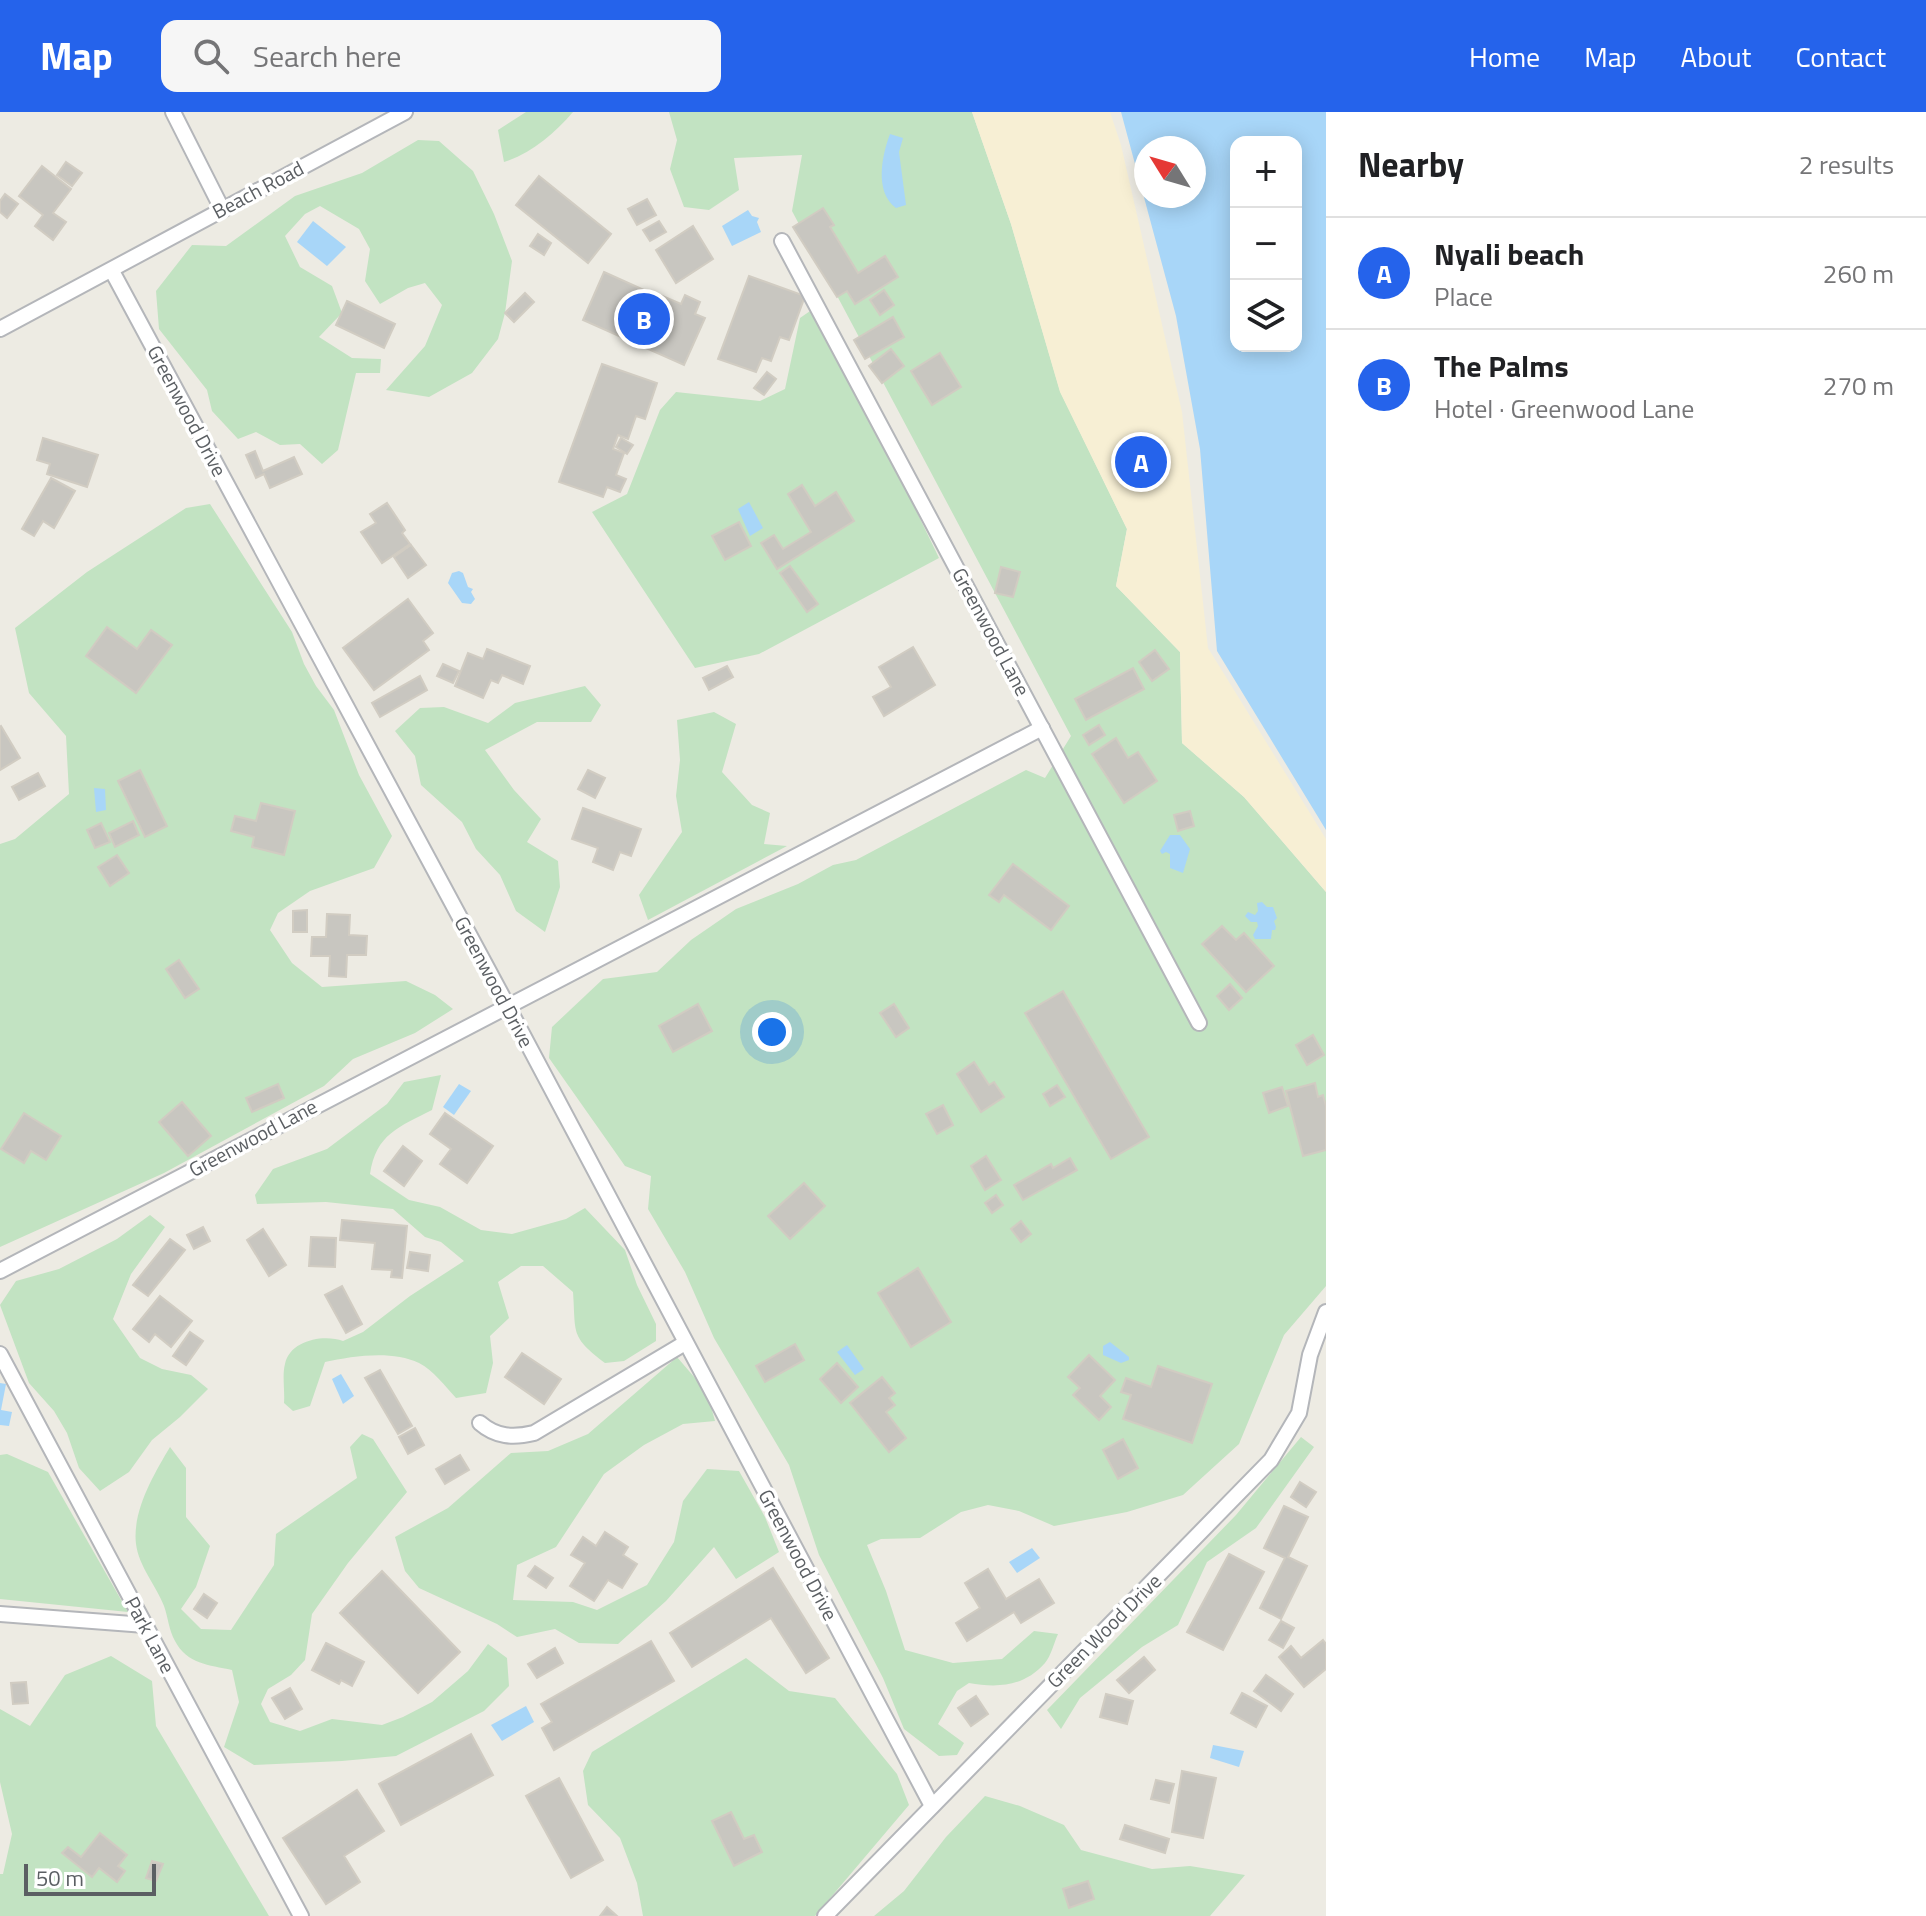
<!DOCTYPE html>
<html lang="en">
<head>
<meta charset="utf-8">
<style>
	:root { --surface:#fff; --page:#f6f6f6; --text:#202124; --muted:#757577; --line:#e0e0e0; --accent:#2563eb }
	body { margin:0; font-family:"Titillium Web",sans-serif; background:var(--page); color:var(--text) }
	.controls { position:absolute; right:24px; top:24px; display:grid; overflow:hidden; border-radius:16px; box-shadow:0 4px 20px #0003 }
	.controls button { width:72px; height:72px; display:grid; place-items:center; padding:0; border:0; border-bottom:2px solid var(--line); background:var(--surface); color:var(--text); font:40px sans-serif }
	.compass { position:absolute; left:1134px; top:24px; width:72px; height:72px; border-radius:50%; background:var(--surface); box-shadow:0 4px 20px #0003; rotate:307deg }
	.scale { position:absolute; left:24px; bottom:20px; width:132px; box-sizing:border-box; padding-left:8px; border:4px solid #5b5f63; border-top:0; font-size:22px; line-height:28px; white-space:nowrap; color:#5b5f63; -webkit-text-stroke:6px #fff; paint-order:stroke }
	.you { position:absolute; left:772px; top:920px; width:28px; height:28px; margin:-20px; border:6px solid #fff; border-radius:50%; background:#1a73e8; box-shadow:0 0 0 12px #1a73e833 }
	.badge { display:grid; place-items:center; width:52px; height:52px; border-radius:50%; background:var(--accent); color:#fff; font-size:26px; font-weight:700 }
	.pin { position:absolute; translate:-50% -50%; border:4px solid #fff; box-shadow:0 2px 8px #0006 }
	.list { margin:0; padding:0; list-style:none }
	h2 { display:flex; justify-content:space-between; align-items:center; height:104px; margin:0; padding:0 32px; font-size:34px }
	h2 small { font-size:26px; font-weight:400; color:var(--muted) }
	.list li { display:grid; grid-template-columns:52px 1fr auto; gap:24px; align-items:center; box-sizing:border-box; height:112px; padding:0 32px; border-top:2px solid var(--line) }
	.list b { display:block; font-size:30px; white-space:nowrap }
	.list p { margin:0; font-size:26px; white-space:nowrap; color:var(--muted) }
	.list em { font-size:26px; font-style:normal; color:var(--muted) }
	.icon { flex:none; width:44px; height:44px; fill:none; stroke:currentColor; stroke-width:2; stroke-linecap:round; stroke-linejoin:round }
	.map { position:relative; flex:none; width:1326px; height:1804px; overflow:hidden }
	header { display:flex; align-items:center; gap:48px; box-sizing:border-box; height:112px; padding:0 40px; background:var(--accent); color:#fff }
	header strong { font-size:38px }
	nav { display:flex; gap:44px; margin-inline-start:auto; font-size:28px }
	.search { width:560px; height:72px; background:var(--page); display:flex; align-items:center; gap:20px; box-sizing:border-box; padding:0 28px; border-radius:16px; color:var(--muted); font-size:30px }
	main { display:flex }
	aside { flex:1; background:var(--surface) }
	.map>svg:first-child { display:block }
	.green { fill:#c2e3c2 }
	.sand { fill:#f7efd4 }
	.water { fill:#a8d6f8; fill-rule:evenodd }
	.building { fill:#c8c6c0; stroke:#d1ccc2; stroke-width:2 }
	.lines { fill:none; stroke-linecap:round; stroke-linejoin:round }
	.street-casing { stroke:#b4b6ba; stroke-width:18 }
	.street { stroke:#fff; stroke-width:14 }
	.labels { text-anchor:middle; stroke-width:7; stroke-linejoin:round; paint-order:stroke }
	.street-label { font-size:20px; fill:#5b5f63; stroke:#fff }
</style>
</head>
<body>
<header>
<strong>Map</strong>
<div class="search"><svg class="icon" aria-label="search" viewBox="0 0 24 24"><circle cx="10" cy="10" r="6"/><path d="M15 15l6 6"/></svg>Search here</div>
<nav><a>Home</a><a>Map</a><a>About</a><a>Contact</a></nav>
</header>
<main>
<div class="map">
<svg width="1326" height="1804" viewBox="0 0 1326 1804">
	<rect width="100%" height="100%" fill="#edebe3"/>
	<g class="green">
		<path d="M526,0h47c-19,22 -41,41 -69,50l-6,-32z"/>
		<path d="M669,0h303l39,112 49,167 67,138 -11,57 64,66 2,91 62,54 82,95v394l-42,49 -45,109 -56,51 -56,17 -73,14 -35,-15 -31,-6 -27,7 -41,26 -39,1 -14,6 19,46 19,59 48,13 49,-4 32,-28 24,3c-4,9 -7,22 -13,29 -21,24 -48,25 -76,20l-12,8 -19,33 26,19 -7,12 -18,1 -35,-27 -21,-51 -64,-123 -30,-90 -75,-127 -29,-66 -37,-63 3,-33 -26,-10 -76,-108 3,-31 51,-48 54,-7 34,-32 45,-31 62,-25 35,-19 23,-5 170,-90 19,8 26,-42 -279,-525 10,-56 -68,3 5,32 -30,20 -25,-3 -14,-38 7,-29z"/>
		<polygon points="418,28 439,29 473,59 494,102 512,149 505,201 498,227 472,261 429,285 386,278 425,234 442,193 425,171 408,176 380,192 365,169 370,137 359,117 320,94 305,102 285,124 300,155 332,174 342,201 319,225 352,246 381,247 380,261 356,261 338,338 322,352 300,332 280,333 256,320 238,327 212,299 207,278 159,217 156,179 192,133 226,134 295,84 362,61"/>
		<polygon points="813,197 866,295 939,446 759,542 695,556 592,400 627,382 660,298 676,280 760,289 785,277 800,206"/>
		<polygon points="210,392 292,520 304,552 316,574 334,598 359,663 392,724 374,756 310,779 278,801 270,818 292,851 322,875 406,869 435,883 453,897 415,921 353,947 324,974 164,1061 0,1135 0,732 15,727 69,682 66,624 29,581 15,516 87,460 186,396"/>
		<polygon points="585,574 601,593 591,610 537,610 485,638 514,678 541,707 527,730 558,749 560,775 545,820 516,799 500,763 476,737 462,710 421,673 415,644 395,619 420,596 444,595 488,611 515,591"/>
		<polygon points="714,600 736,612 722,660 752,693 770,701 764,732 787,734 648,808 639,783 682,720 676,684 680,648 677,608"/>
		<path d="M441,963l-9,35c-33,17 -56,24 -62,64l39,26 31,7 41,23 31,4 54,-15 19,-11 40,42 12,35 19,39v17l-32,20 -19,2c-35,-27 -29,-29 -32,-71l-30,-26h-22l-23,16 11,36 -19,18 3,27 -7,30 -30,5c-11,-12 -23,-28 -37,-35 -27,-13 -66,-7 -94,-1l-15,44 -17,5 -9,-8c1,-12 -2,-28 1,-39 5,-24 39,-30 58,-23l20,-9 47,-36 54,-35 -23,-19 -16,-5 -32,-28 -67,-7 -69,2 -2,-9 18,-26 54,-20 60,-45 17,-22z"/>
		<polygon points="150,1103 165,1115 131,1162 113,1207 140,1246 162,1257 191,1263 208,1277 180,1305 152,1328 129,1360 100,1379 79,1356 67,1321 54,1299 29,1271 0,1193 16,1169 59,1157 117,1127"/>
		<polygon points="677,1245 707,1280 715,1309 683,1312 644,1333 604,1362 556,1435 517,1453 513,1488 573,1490 597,1498 647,1473 674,1430 683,1389 707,1357 739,1359 765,1405 779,1440 736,1467 714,1435 666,1489 618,1532 579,1531 555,1517 517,1525 497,1512 419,1476 405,1459 395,1425 448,1396 511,1341 548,1339 588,1322"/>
		<path d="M362,1322l11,5 34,53 -59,71 -36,51 -7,46 -14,15 -23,14 -7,15 9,18 30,9 32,-12 50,6 21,-8 29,-15 36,-31 20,-27 19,14 2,28 -25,25 -88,45 -54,5 -88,4 -30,-18 15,-45 -7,-32c-23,-5 -45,-6 -57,-29 -6,-10 -7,-24 -11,-35 -8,-21 -25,-39 -28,-62 -4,-33 18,-70 34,-97l16,21v49l24,29 -14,41 -15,22 20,20 30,1 43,-65 2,-31 81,-56 -7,-31z"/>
		<polygon points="1301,1325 1314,1335 1256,1416 1207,1450 1178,1513 1142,1535 1080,1586 1061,1617 1047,1598 1236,1403"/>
		<polygon points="7,1342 48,1360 128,1500 0,1487 0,1343"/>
		<polygon points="111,1544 152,1569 156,1614 269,1804 0,1804 0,1762 3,1762 12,1722 0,1670 0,1597 30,1614 65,1563"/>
		<polygon points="746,1546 789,1579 835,1586 897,1662 909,1693 815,1804 643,1804 637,1771 620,1726 588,1693 583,1659 592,1640"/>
		<polygon points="985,1684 1020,1694 1064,1713 1081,1738 1152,1757 1190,1754 1245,1763 1210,1804 874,1804 904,1779 946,1725"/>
	</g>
	<polygon class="sand" points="972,0 1110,0 1121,33 1182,300 1208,536 1326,727 1326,780 1244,685 1182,631 1180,540 1116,474 1127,417 1060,280 1011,112"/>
	<g class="water">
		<path d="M1121,0h205v718l-109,-179 -17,-202 -24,-133zM1236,30h60v204h-60zM1146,36h48v48h-48z"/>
		<path d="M890,22l13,4 -4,14 7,53 -10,3c-22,-16 -14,-53 -6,-74z"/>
		<polygon points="748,98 752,104 759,106 757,110 761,120 732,134 722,114"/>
		<polygon points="313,109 346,135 327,154 297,130"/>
		<polygon points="749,390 763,416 750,424 738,397"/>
		<polygon points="459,459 463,461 468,475 473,477 471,480 475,487 471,492 462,491 448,471 452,461"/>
		<polygon points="94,676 105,677 106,698 96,700"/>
		<polygon points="1170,723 1180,723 1190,737 1183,761 1170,756 1170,742 1166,740 1162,742 1160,739"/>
		<polygon points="1262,790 1267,795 1273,795 1277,806 1274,809 1276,815 1275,818 1272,818 1271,827 1255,827 1253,823 1258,814 1257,810 1251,810 1245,804 1248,800 1255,803 1258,799 1257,791"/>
		<polygon points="459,972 471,979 454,1003 443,995"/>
		<polygon points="1110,1230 1129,1245 1129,1248 1121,1251 1103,1243 1103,1234"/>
		<polygon points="847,1233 864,1257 855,1263 837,1240"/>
		<polygon points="341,1262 354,1284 343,1292 332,1267"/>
		<polygon points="0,1271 6,1272 1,1298 12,1300 9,1314 0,1313"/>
		<polygon points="1032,1436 1040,1446 1017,1461 1009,1450"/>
		<polygon points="526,1594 534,1610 502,1629 491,1613"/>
		<polygon points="1213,1633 1244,1639 1239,1655 1210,1646"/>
	</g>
	<g class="building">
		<polygon points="66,50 82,61 72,74 57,63"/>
		<polygon points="42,54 71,77 53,101 66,110 53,128 35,114 43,103 19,84"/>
		<polygon points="539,64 611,122 588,151 516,93"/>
		<polygon points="5,82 18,92 7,106 0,100 0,89"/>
		<polygon points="647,87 656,103 637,113 628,97"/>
		<polygon points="823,96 834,113 830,115 858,161 885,144 898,165 855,192 847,179 837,185 793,115"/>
		<polygon points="659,109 666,120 650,129 643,118"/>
		<polygon points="693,114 713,147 676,171 656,138"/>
		<polygon points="538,122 551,131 544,143 530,134"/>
		<polygon points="604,160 644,178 640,187 653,193 658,182 681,192 685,183 700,190 695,202 705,206 684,253 583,208"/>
		<polygon points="749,164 805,184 789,228 780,225 771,249 762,246 756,260 718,247"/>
		<polygon points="884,178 894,193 880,203 870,188"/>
		<polygon points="525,181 534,190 514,210 505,201"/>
		<polygon points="347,189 395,212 384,236 336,213"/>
		<polygon points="893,205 904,225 865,247 854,228"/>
		<polygon points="891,237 904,254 882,271 869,254"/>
		<polygon points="940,241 961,275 932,293 911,259"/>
		<polygon points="602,252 657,271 645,307 636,304 628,327 618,323 613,337 624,341 616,363 626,367 620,380 607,375 603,385 559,370"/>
		<polygon points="767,260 776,267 764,283 754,276"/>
		<polygon points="43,326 98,343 87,375 47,362 50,352 37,348"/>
		<polygon points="621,326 633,333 627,342 616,335"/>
		<polygon points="255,339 263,359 294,345 302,362 270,376 264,362 256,366 246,343"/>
		<polygon points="51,366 75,379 54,416 43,409 34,424 22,417"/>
		<polygon points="802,373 815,394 836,380 854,409 777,457 761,431 774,423 783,437 811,420 788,382"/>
		<polygon points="387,391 405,418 402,421 410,432 382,451 361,420 376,411 370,402"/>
		<polygon points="739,410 751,434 725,448 712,424"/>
		<polygon points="411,433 426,453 408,466 394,445"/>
		<polygon points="790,454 818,492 807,500 780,461"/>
		<polygon points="1001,455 1020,460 1013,485 995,481"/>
		<polygon points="408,487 433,521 423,529 429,538 374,578 343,536"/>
		<polygon points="107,515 137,537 151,518 172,533 136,581 86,544"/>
		<polygon points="913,535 935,573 884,604 873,585 891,575 879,555"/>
		<polygon points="487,537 530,554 523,572 502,563 498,571 491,568 483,586 455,574 468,541 483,547"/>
		<polygon points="1155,538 1169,557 1152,569 1139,550"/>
		<polygon points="443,552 459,559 453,571 437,564"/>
		<polygon points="727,554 733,565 709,578 703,566"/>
		<polygon points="1133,556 1144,577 1086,608 1075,587"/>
		<polygon points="420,564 427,578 380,605 372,591"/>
		<polygon points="1099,613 1105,623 1089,633 1083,623"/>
		<polygon points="1,614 20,646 0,658 0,615"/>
		<polygon points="1116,626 1128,646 1138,640 1157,669 1124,691 1092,642"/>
		<polygon points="140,658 167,714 145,725 118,669"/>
		<polygon points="588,658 605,666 595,686 578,677"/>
		<polygon points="38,661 45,674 19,688 12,675"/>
		<polygon points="261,691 295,699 284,743 252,735 254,725 231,719 235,704 256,709"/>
		<polygon points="583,696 641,717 631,744 620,740 613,758 593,750 598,736 572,727"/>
		<polygon points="1190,699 1194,714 1178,719 1174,703"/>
		<polygon points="133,709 139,723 115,735 109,721"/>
		<polygon points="101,711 110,730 95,736 87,718"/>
		<polygon points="117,743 129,761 110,774 98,755"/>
		<polygon points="1013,752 1069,794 1051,818 1004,783 999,790 989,783"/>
		<polygon points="307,798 307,820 293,820 293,799"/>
		<polygon points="327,802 350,803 349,823 367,824 366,843 347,843 346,865 329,864 330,844 311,844 312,825 326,825"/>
		<polygon points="1222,814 1236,828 1244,821 1274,854 1246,880 1202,832"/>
		<polygon points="179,848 199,877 185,886 166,857"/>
		<polygon points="1230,872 1242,886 1229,898 1217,884"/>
		<polygon points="1063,879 1149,1025 1111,1047 1025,901"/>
		<polygon points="698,892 712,919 673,940 659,914"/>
		<polygon points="894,892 909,916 896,925 880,901"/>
		<polygon points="1313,923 1324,943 1307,953 1296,933"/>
		<polygon points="974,950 989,973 994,970 1004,985 981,1000 957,962"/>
		<polygon points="1315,971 1318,985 1323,983 1326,994 1326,1038 1303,1044 1286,979"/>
		<polygon points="278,972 284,986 252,1000 246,986"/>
		<polygon points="1057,973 1065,985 1050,994 1043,982"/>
		<polygon points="1282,975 1288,994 1269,1001 1263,981"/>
		<polygon points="182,990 211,1024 188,1044 159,1010"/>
		<polygon points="943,993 953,1013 937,1022 926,1002"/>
		<polygon points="24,1001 61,1024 46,1048 31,1039 24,1051 1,1037"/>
		<polygon points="445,1001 493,1034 467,1071 440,1052 451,1037 430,1022"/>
		<polygon points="403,1034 422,1049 404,1074 384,1059"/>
		<polygon points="986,1044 1001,1068 985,1078 971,1054"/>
		<polygon points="1070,1046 1077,1058 1023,1088 1014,1073 1051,1052 1053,1056"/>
		<polygon points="804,1071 825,1094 790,1127 768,1104"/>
		<polygon points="996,1083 1003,1093 992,1101 985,1091"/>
		<polygon points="342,1108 407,1114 402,1166 391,1165 392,1158 372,1157 375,1131 340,1128"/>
		<polygon points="1021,1109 1031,1122 1021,1130 1011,1117"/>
		<polygon points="203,1115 210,1129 194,1137 187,1123"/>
		<polygon points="263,1117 286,1153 269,1164 247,1128"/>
		<polygon points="311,1125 336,1126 335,1155 309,1154"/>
		<polygon points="170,1127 185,1138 148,1184 133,1173"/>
		<polygon points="410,1140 430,1143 428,1159 407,1156"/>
		<polygon points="918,1156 951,1210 911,1235 878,1181"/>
		<polygon points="342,1174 362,1212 346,1221 325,1183"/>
		<polygon points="160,1184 192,1209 171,1235 155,1222 149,1230 133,1217"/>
		<polygon points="190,1220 203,1229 186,1253 173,1244"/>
		<polygon points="795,1232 804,1248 765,1270 756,1254"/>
		<polygon points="522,1241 561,1267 544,1292 505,1265"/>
		<polygon points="1089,1243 1115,1268 1100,1284 1111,1295 1099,1308 1073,1283 1080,1276 1068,1265"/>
		<polygon points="837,1251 858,1275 841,1291 820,1267"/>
		<polygon points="1158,1254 1212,1272 1192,1331 1123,1307 1131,1283 1121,1280 1126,1266 1151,1275"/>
		<polygon points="380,1258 412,1314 398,1322 365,1266"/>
		<polygon points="882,1265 895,1281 889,1286 895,1293 886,1300 906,1326 889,1340 850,1291"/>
		<polygon points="415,1316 424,1333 408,1342 399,1325"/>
		<polygon points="1123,1327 1138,1356 1118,1367 1103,1338"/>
		<polygon points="460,1343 469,1358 445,1372 436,1357"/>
		<polygon points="1300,1370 1316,1380 1306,1395 1291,1385"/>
		<polygon points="1284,1394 1308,1405 1288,1445 1307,1454 1281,1507 1260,1496 1285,1446 1264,1436"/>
		<polygon points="605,1420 628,1435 623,1443 637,1452 622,1476 608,1468 594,1489 570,1474 585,1451 571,1443 583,1425 596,1434"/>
		<polygon points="1229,1442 1264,1460 1223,1538 1187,1520"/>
		<polygon points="535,1454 553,1466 546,1476 528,1464"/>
		<polygon points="773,1456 829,1546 806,1561 771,1506 692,1555 670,1521"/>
		<polygon points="988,1457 1006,1487 1039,1467 1054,1491 1021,1511 1014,1500 967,1529 956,1511 980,1496 965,1471"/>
		<polygon points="382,1459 460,1540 418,1581 340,1501"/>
		<polygon points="204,1482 217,1491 207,1506 194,1497"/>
		<polygon points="1281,1509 1294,1516 1283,1536 1269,1528"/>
		<polygon points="1323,1528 1326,1532 1326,1557 1304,1575 1279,1545 1291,1534 1301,1546"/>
		<polygon points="651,1529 674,1569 554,1638 542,1616 552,1610 541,1592"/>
		<polygon points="326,1531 364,1550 352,1574 341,1568 339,1572 312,1558"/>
		<polygon points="555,1536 563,1551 537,1566 528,1552"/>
		<polygon points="1144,1545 1155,1558 1129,1581 1117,1568"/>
		<polygon points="1266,1563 1293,1582 1281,1599 1254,1579"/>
		<polygon points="26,1570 28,1591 13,1592 11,1571"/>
		<polygon points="290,1576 302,1597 285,1607 272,1586"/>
		<polygon points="1242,1581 1267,1594 1256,1615 1231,1601"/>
		<polygon points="1106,1582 1133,1589 1127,1612 1100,1605"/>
		<polygon points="976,1584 988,1602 971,1614 958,1596"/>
		<polygon points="471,1622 493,1663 401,1713 379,1672"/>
		<polygon points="1182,1659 1216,1666 1203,1726 1172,1720"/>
		<polygon points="559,1666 603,1748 571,1766 526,1684"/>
		<polygon points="1156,1668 1174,1672 1169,1691 1151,1687"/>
		<polygon points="357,1678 384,1719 344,1744 360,1770 326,1792 283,1726"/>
		<polygon points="731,1700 744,1727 754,1723 762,1740 734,1754 712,1709"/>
		<polygon points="1125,1713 1169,1727 1165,1741 1120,1727"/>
		<polygon points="100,1721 127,1743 118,1754 125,1759 117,1770 99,1756 92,1765 62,1741 68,1735 81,1745"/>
		<polygon points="152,1749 163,1752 156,1769 146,1766"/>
		<polygon points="1088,1769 1094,1787 1069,1796 1063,1777"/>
		<polygon points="607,1795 617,1804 600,1804"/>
	</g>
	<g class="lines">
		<g class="street-casing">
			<g id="street">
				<polyline points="173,0 222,97"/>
				<polyline points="782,129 1199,911"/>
				<polyline points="112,159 507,893 932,1694"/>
				<polyline points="0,217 405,0"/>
				<polyline points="0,1159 1042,616"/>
				<polyline points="0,1242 301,1804"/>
				<path d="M480,1311c16,14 33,15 54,10l151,-90"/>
				<polyline points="0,1502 145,1513"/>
				<polyline points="825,1804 1271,1348 1299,1301 1310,1243 1326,1200"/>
			</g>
		</g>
		<use href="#street" class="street"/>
	</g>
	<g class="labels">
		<g class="street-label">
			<text transform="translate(258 78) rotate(-28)" y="7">Beach Road</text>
			<text transform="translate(187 299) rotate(62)" y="7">Greenwood Drive</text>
			<text transform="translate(991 520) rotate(62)" y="7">Greenwood Lane</text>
			<text transform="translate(494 870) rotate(62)" y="7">Greenwood Drive</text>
			<text transform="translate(253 1026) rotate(-28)" y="7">Greenwood Lane</text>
			<text transform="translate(798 1443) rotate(62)" y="7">Greenwood Drive</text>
			<text transform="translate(1104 1519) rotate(-45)" y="7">Green Wood Drive</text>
			<text transform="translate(150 1523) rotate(62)" y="7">Park Lane</text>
		</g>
	</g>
</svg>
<div class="controls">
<button>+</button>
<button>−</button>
<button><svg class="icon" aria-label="layers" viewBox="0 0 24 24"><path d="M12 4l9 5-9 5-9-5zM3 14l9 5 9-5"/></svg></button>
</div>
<svg class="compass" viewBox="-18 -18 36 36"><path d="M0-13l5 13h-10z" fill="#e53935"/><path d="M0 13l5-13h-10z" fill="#757577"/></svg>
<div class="scale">50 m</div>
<div class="you"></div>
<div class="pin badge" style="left:1141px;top:350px">A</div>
<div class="pin badge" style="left:644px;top:207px">B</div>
</div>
<aside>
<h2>Nearby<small>2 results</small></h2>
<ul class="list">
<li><span class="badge">A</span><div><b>Nyali beach</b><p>Place</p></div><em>260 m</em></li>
<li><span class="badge">B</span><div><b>The Palms</b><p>Hotel · Greenwood Lane</p></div><em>270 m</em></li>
</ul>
</aside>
</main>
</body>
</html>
